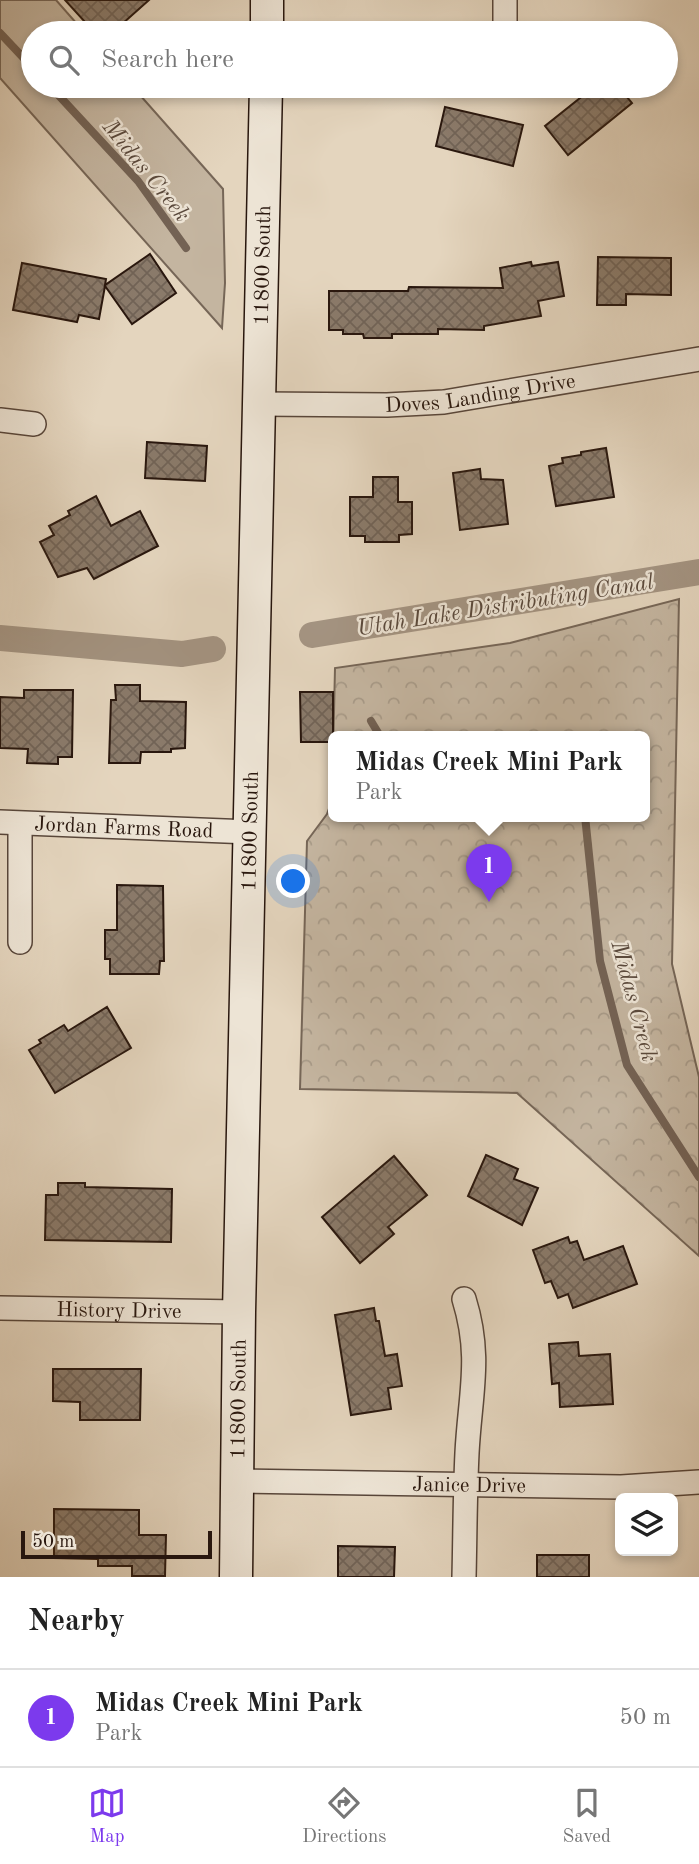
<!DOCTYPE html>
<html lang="en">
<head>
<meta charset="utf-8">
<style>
	:root { --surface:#fff; --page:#f6f6f6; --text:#222; --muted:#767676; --line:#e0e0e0; --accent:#7c3aed }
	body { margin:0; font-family:"Old Standard TT",serif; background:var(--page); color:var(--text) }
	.controls { position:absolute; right:21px; bottom:21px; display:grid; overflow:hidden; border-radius:10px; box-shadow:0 4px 10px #0003 }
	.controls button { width:63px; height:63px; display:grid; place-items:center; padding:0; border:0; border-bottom:2px solid var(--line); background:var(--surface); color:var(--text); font:35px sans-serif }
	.scale { position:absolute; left:21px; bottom:18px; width:191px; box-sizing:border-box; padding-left:7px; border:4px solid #29170e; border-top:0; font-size:19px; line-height:24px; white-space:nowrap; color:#29170e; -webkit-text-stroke:5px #ede4d5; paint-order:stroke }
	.you { position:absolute; left:294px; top:882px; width:24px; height:24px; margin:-18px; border:5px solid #fff; border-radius:50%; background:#1a73e8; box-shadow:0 0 0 10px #1a73e833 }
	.badge { display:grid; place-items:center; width:46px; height:46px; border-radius:50%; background:var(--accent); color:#fff; font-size:23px; font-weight:700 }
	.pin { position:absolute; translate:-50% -58px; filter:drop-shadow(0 2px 4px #0008) }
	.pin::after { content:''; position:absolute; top:37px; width:24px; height:21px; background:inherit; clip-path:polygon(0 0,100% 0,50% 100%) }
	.popup { position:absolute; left:328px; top:731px; width:322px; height:91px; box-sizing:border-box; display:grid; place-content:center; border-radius:10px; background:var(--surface); filter:drop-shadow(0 2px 5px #0005); font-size:23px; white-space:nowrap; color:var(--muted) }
	.popup b { font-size:26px; color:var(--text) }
	.popup::after { content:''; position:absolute; left:50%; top:100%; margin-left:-14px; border:14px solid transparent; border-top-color:var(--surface) }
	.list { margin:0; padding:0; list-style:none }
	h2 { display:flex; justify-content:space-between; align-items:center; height:91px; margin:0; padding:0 28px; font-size:30px }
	h2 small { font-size:23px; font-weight:400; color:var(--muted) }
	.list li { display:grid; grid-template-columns:46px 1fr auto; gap:21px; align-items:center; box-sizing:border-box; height:98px; padding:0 28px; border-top:2px solid var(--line) }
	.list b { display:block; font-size:26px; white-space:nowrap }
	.list p { margin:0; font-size:23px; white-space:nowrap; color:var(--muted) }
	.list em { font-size:23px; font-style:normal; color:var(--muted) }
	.icon { flex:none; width:38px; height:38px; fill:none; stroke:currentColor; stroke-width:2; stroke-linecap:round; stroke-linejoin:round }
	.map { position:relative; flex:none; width:699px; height:1577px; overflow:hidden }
	.search { position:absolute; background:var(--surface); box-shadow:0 4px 10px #0003; left:21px; right:21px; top:21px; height:77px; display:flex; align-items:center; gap:18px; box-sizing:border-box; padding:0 24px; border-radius:38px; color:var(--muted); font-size:26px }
	.sheet { height:189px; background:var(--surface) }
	nav { display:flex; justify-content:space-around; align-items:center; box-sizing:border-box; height:98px; border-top:2px solid var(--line); background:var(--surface); font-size:19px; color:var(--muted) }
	nav a { display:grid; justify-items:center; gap:4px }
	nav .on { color:var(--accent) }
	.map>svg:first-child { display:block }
	.grass { fill:#c4b5a0; stroke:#766657; stroke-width:2 }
	.park { fill:url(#park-crowns); stroke:#766657; stroke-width:2; fill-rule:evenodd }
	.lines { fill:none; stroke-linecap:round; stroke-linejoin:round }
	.stream { stroke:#736254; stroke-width:8 }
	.canal { stroke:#a49482; stroke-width:26 }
	.building { fill:url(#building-cross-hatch); stroke:#29170e; stroke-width:2 }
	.minor-casing { stroke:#58463a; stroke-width:26 }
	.secondary-casing { stroke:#29170e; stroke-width:35 }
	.minor { stroke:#ede4d5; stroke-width:23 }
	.secondary { stroke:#ede4d5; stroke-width:32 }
	.labels { text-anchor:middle; stroke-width:5; stroke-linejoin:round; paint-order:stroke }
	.street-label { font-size:21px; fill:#29170e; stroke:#ede4d5 }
	.water-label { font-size:23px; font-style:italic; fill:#5a493c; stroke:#ede4d5 }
</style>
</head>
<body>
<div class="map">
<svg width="699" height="1577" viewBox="0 0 699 1577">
	<defs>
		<pattern id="park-crowns" width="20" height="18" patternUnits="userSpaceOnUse" patternTransform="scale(1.75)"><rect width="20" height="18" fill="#c4b5a0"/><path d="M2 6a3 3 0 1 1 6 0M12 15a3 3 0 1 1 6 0" fill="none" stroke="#a89b89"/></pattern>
		<pattern id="building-cross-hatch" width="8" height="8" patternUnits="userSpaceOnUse" patternTransform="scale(1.75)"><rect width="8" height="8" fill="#8a7a6a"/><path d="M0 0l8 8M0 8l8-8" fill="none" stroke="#716356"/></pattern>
	</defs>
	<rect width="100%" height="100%" fill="#e4d5be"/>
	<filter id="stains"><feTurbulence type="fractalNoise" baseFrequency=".00286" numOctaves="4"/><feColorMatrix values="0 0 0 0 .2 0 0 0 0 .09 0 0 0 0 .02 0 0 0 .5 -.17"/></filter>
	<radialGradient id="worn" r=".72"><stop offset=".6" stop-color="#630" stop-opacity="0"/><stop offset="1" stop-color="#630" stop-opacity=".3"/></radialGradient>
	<polygon class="grass" points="0,0 56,0 85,33 33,33 33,86 132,86 223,189 225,283 222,328 0,78"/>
	<path class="park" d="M679,599l-7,365 27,113v179l-182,-163 -217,-4 7,-248 20,-27 5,-14 3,-132 175,-25zM333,736h312v80h-312z"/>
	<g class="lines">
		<g class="stream">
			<polyline points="0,33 33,68"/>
			<polyline points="50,86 138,181 186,248"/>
			<polyline points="371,721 380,736"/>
			<polyline points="585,816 600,961 627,1065 699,1177"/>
		</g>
		<g class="canal">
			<polyline points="312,635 699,572"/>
			<polyline points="0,638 182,654 213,649"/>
		</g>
	</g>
	<g class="building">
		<polygon points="65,0 149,0 112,33 95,33"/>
		<polygon points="579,86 618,86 632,103 568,155 545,126 585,94"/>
		<polygon points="445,107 523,125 513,166 436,146"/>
		<polygon points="150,254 176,293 132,324 105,286 99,319 79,315 77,322 13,310 22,263 106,279 105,285"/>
		<polygon points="598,257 671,258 671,295 626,294 626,305 597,305"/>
		<polygon points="531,262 532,266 558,262 564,296 538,301 541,316 484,326 484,330 438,329 438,334 392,334 392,338 364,338 363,334 343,334 343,330 329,330 329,291 408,291 409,287 503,288 500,268"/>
		<polygon points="147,442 207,446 205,481 145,478"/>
		<polygon points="606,448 614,497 556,506 549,466 563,463 562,458 581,455 581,452"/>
		<polygon points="480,469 481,479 503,480 508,524 460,530 453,473"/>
		<polygon points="373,477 398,477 398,502 412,502 412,534 399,535 399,542 365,542 365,536 350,536 350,497 373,497"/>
		<polygon points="96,496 111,526 140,511 158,546 94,579 87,568 58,577 40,542 54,535 49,526 70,515 68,511"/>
		<polygon points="115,685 140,685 140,701 186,702 185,748 171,749 171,752 141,752 140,763 109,763 111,700 116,700"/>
		<polygon points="24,690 73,690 72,757 58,757 58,764 27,763 28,749 0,748 0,697 24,698"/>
		<polygon points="300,692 333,692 333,742 301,742"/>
		<polygon points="117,885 163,886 164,961 160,961 159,974 110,974 110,959 105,959 105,930 117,930"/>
		<polygon points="107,1007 131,1048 55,1093 29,1050 41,1043 39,1040 64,1025 68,1031"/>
		<polygon points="486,1155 518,1169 514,1179 538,1188 522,1225 468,1196"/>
		<polygon points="394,1156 427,1195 388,1227 394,1234 360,1263 322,1217"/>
		<polygon points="58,1183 85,1183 85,1187 172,1189 171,1242 45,1240 46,1195 58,1195"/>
		<polygon points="568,1237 570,1243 577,1241 584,1260 623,1246 637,1284 573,1308 568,1294 558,1298 551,1281 545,1283 533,1250"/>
		<polygon points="374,1308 376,1321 379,1321 385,1356 397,1354 402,1386 388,1388 391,1409 351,1415 335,1315"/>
		<polygon points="578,1342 579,1356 610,1354 613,1404 560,1407 559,1383 552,1384 549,1344"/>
		<polygon points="53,1369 141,1369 140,1420 80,1420 80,1402 53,1401"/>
		<polygon points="54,1509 139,1510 139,1535 166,1535 165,1576 132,1576 132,1566 98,1566 98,1559 54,1558"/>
		<polygon points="338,1546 395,1547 394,1577 338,1577"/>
		<rect x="537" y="1555" width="52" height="22"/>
	</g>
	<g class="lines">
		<g class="minor-casing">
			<g id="minor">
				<polyline points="505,26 505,0"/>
				<path id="s1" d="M259,404l128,1 57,-3 255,-43"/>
				<polyline points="0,420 34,424"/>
				<path id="s2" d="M0,822l250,10"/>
				<polyline points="20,942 20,825"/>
				<path d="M464,1299c18,58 6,95 3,154 -2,41 -2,83 -3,124"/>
				<path id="s3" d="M0,1308l239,4"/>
				<path id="s4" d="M238,1481l383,6 78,-5"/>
			</g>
		</g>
		<g class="secondary-casing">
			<g id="secondary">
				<polyline points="267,33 267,0"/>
				<path id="s5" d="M236,1577l3,-265 27,-1226"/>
			</g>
		</g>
		<use href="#minor" class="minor"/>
		<use href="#secondary" class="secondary"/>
	</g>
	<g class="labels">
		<g class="street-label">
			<text dy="7" stroke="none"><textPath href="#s5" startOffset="1312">11800 South</textPath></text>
			<text dy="7" stroke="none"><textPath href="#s1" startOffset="222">Doves Landing Drive</textPath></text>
			<text dy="7" stroke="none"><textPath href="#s2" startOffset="124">Jordan Farms Road</textPath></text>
			<text dy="7" stroke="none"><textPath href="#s5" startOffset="746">11800 South</textPath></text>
			<text dy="7" stroke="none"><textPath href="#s3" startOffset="119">History Drive</textPath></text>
			<text dy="7" stroke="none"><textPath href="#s5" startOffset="178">11800 South</textPath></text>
			<text dy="7" stroke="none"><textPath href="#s4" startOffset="231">Janice Drive</textPath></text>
		</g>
		<g class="water-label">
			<text transform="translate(147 170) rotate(51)" y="8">Midas Creek</text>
			<text transform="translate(505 604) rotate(-9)" y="8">Utah Lake Distributing Canal</text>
			<text transform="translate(635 1001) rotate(75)" y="8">Midas Creek</text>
		</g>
	</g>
	<rect width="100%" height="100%" filter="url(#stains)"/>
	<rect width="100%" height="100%" fill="url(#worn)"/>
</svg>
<div class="controls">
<button><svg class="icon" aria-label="layers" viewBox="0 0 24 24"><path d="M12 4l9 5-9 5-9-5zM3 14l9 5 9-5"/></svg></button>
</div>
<div class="scale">50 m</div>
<div class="you"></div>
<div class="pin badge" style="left:489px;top:902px">1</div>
<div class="popup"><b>Midas Creek Mini Park</b>Park</div>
<div class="search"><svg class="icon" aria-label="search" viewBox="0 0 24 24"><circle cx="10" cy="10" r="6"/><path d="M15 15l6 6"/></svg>Search here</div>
</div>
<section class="sheet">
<h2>Nearby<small></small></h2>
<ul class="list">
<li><span class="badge">1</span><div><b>Midas Creek Mini Park</b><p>Park</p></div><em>50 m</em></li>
</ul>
</section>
<nav>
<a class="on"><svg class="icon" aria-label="map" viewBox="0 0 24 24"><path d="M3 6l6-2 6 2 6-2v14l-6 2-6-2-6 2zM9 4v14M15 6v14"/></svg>Map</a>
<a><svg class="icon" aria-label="directions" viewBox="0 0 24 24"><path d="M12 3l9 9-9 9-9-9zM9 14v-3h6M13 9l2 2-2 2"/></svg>Directions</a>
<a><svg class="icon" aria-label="saved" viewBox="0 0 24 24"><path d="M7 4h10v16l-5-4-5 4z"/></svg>Saved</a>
</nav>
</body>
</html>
